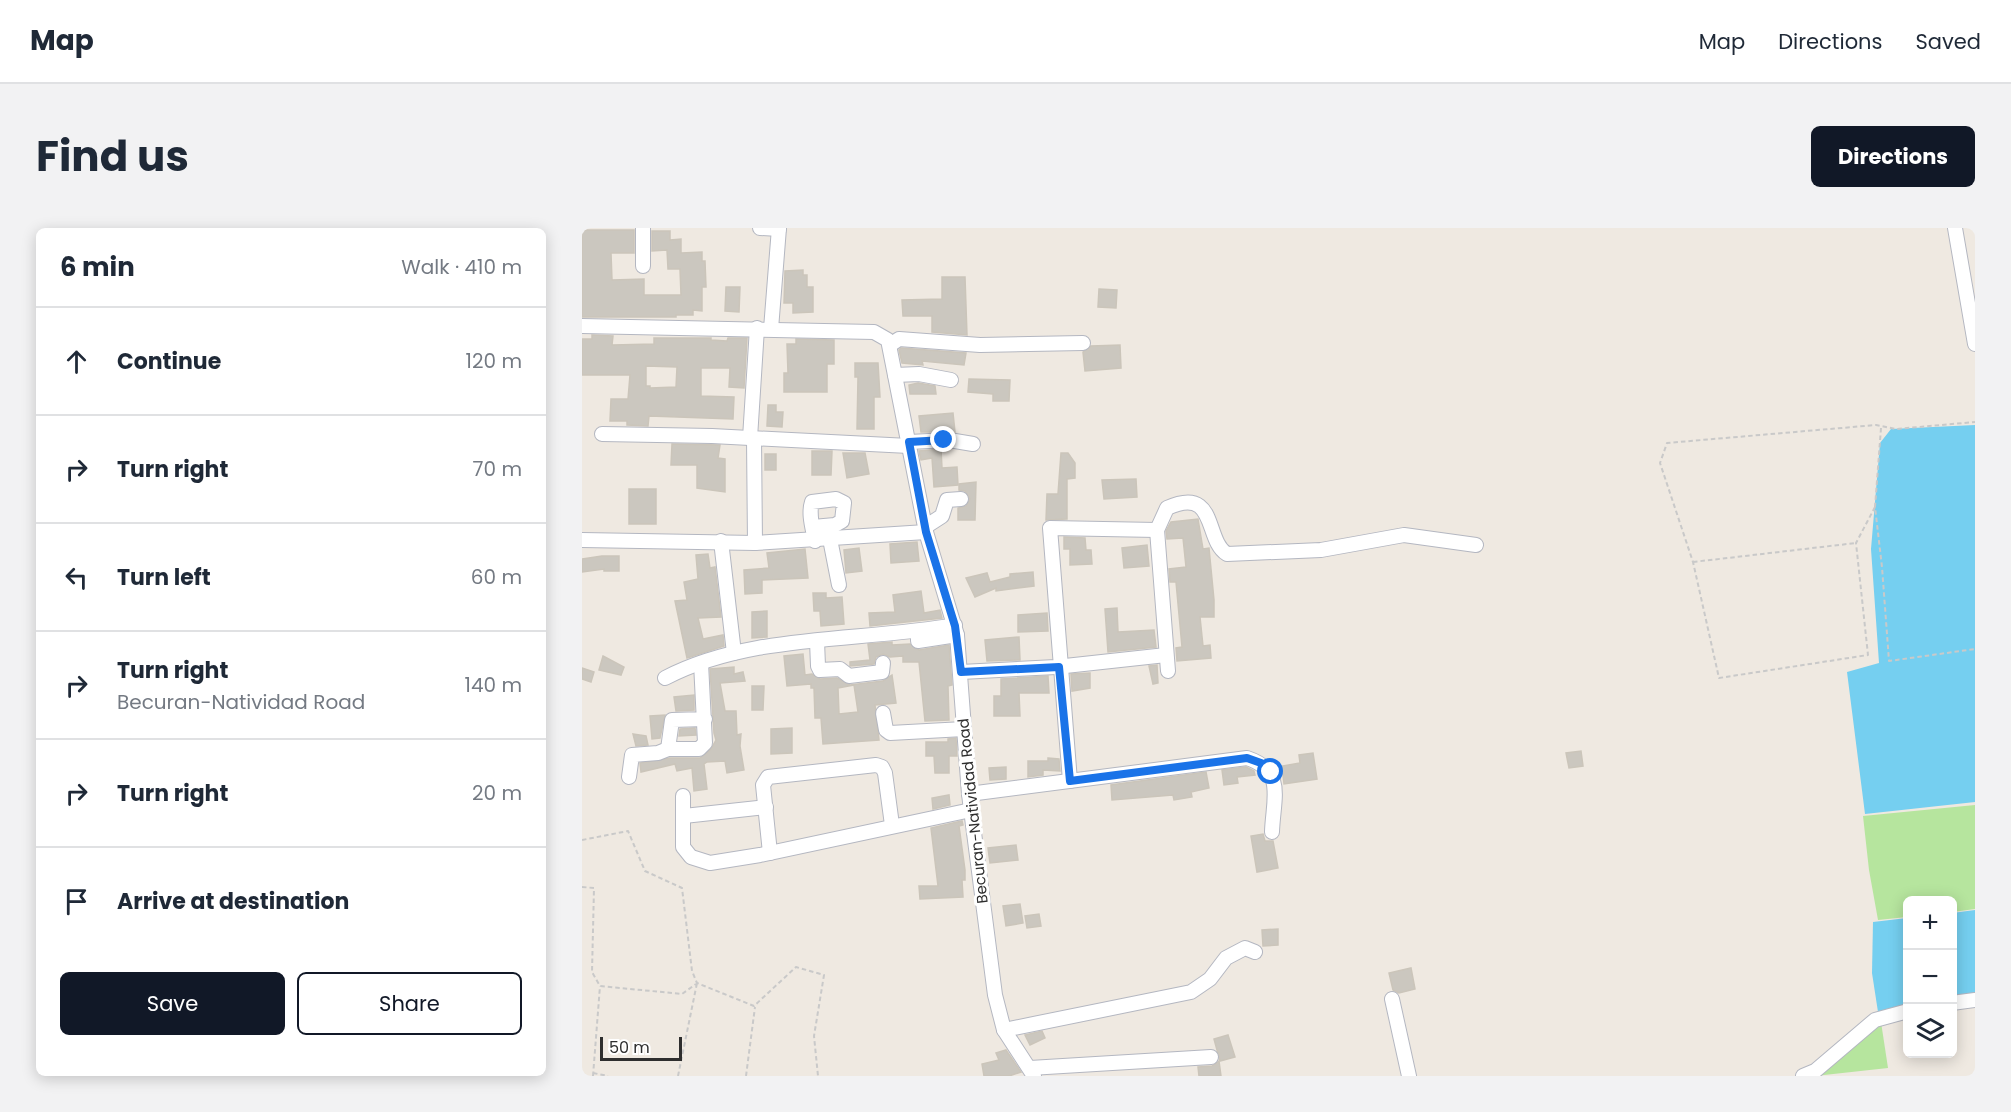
<!DOCTYPE html>
<html lang="en">
<head>
<meta charset="utf-8">
<style>
	:root { --surface:#fff; --page:#f2f2f3; --text:#1f2937; --muted:#747a83; --line:#e0e1e3; --accent:#111827 }
	body { margin:0; font-family:Poppins,sans-serif; background:var(--page); color:var(--text) }
	.controls { position:absolute; right:18px; bottom:18px; display:grid; overflow:hidden; border-radius:9px; box-shadow:0 3px 15px #0003 }
	.controls button { width:54px; height:54px; display:grid; place-items:center; padding:0; border:0; border-bottom:2px solid var(--line); background:var(--surface); color:var(--text); font:30px sans-serif }
	.scale { position:absolute; left:18px; bottom:15px; width:82px; box-sizing:border-box; padding-left:6px; border:3px solid #2e2e2e; border-top:0; font-size:16px; line-height:21px; white-space:nowrap; color:#2e2e2e; -webkit-text-stroke:4px #fff; paint-order:stroke }
	.stop { position:absolute; width:18px; height:18px; margin:-14px; border:4px solid #1a73e8; border-radius:50%; background:#fff }
	.stop.end { background:#1a73e8; border-color:#fff; box-shadow:0 2px 6px #0008 }
	.list { margin:0; padding:0; list-style:none }
	h2 { display:flex; justify-content:space-between; align-items:center; height:78px; margin:0; padding:0 24px; font-size:26px }
	h2 small { font-size:20px; font-weight:400; color:var(--muted) }
	.list li { display:grid; grid-template-columns:39px 1fr auto; gap:18px; align-items:center; box-sizing:border-box; height:108px; padding:0 24px; border-top:2px solid var(--line) }
	.list b { display:block; font-size:22px; white-space:nowrap }
	.list p { margin:0; font-size:20px; white-space:nowrap; color:var(--muted) }
	.list em { font-size:20px; font-style:normal; color:var(--muted) }
	.actions { display:flex; gap:12px; padding:18px 24px }
	.actions a { flex:1; padding:14px 0; border:2px solid var(--accent); border-radius:9px; text-align:center; font-size:21px; color:var(--accent) }
	.actions .main { background:var(--accent); color:#fff }
	.icon { flex:none; width:33px; height:33px; fill:none; stroke:currentColor; stroke-width:2; stroke-linecap:round; stroke-linejoin:round }
	.map { position:relative; flex:none; width:1393px; height:848px; overflow:hidden; border-radius:9px }
	header { display:flex; align-items:center; gap:36px; box-sizing:border-box; height:84px; padding:0 30px; background:var(--surface); border-bottom:2px solid var(--line) }
	header strong { font-size:28px }
	nav { display:flex; gap:33px; margin-inline-start:auto; font-size:21px }
	.intro { display:flex; align-items:center; justify-content:space-between; box-sizing:border-box; height:144px; padding:0 36px }
	h1 { margin:0; font-size:42px }
	.button { padding:15px 27px; border-radius:9px; background:var(--accent); color:#fff; font-size:21px; font-weight:700 }
	main { display:flex; gap:36px; padding:0 36px }
	aside { flex:1; background:var(--surface); border-radius:9px; box-shadow:0 3px 15px #0003 }
	.map>svg:first-child { display:block }
	.green { fill:#b6e59e }
	.water { fill:#75cff0 }
	.building { fill:#cbc7bf; stroke:#cbc5ba; stroke-width:1.5; fill-rule:evenodd }
	.lines { fill:none; stroke-linecap:round; stroke-linejoin:round }
	.minor-casing { stroke:#b4b7c1; stroke-width:16 }
	.path { stroke:#c9c9c9; stroke-width:2; stroke-dasharray:4.5 3; stroke-linecap:butt }
	.minor { stroke:#fff; stroke-width:14 }
	.route { stroke:#1a73e8; stroke-width:8 }
	.labels { text-anchor:middle; stroke-width:6; stroke-linejoin:round; paint-order:stroke }
	.street-label { font-size:15px; fill:#2e2e2e; stroke:#fff }
</style>
</head>
<body>
<header>
<strong>Map</strong>
<nav><a>Map</a><a>Directions</a><a>Saved</a></nav>
</header>
<div class="intro"><h1>Find us</h1><a class="button">Directions</a></div>
<main>
<aside>
<h2>6 min<small>Walk · 410 m</small></h2>
<ul class="list">
<li><svg class="icon" aria-label="ahead" viewBox="0 0 24 24"><path d="M12 20V5M6 11l6-6 6 6"/></svg><div><b>Continue</b></div><em>120 m</em></li>
<li><svg class="icon" aria-label="right" viewBox="0 0 24 24"><path d="M7 20v-9h11M14 6l5 5-5 5"/></svg><div><b>Turn right</b></div><em>70 m</em></li>
<li><svg class="icon" aria-label="left" viewBox="0 0 24 24"><path d="M17 20v-9H6M10 6l-5 5 5 5"/></svg><div><b>Turn left</b></div><em>60 m</em></li>
<li><svg class="icon" aria-label="right" viewBox="0 0 24 24"><path d="M7 20v-9h11M14 6l5 5-5 5"/></svg><div><b>Turn right</b><p>Becuran-Natividad Road</p></div><em>140 m</em></li>
<li><svg class="icon" aria-label="right" viewBox="0 0 24 24"><path d="M7 20v-9h11M14 6l5 5-5 5"/></svg><div><b>Turn right</b></div><em>20 m</em></li>
<li><svg class="icon" aria-label="arrive" viewBox="0 0 24 24"><path d="M6 21V4h12l-3 4 3 4H6"/></svg><div><b>Arrive at destination</b></div></li>
</ul>
<div class="actions"><a class="main">Save</a><a>Share</a></div>
</aside>
<div class="map">
<svg width="1393" height="848" viewBox="0 0 1393 848">
	<rect width="100%" height="100%" fill="#efe9e1"/>
	<g class="green">
		<polygon points="1393,577 1393,681 1371,684 1370,672 1326,672 1325,689 1296,692 1287,642 1281,588"/>
		<polygon points="1299,794 1306,840 1233,848"/>
	</g>
	<g class="water">
		<polygon points="1393,197 1393,574 1283,586 1265,444 1297,435 1289,321 1298,215 1309,201"/>
		<polygon points="1393,682 1393,766 1370,770 1370,685"/>
		<polygon points="1325,690 1325,779 1296,784 1290,745 1291,694"/>
	</g>
	<g class="building">
		<polygon points="0,2 52,2 52,25 29,25 30,52 62,51 62,67 99,67 98,41 86,41 85,22 70,23 70,3 88,3 88,12 99,11 99,25 120,24 120,33 123,33 124,59 120,59 120,83 111,82 111,87 94,87 94,89 0,89"/>
		<polygon points="221,42 221,47 225,47 225,59 231,59 231,84 211,85 211,75 202,75 203,43"/>
		<polygon points="360,49 383,49 385,107 350,104 350,88 321,88 320,72 360,71"/>
		<polygon points="144,59 158,59 157,84 143,83"/>
		<polygon points="517,61 535,62 534,80 516,79"/>
		<path d="M10,107l21,1 -1,9 42,-1v-6h57v2l16,1 1,-3h19l-3,50 -15,-1 1,-19h-29v28l33,1 -1,22 -84,-3 -1,10 -21,-1v-4h-17l1,-22h17l2,-24h-48v-36h10zM64,138l31,1 -1,20 -26,1v-2h-4z"/>
		<polygon points="214,111 252,112 252,136 245,136 245,164 202,164 202,145 206,145 205,116 214,116"/>
		<polygon points="538,117 539,140 503,143 501,124 509,118"/>
		<polygon points="319,120 384,125 382,137 340,133 341,137 320,135 317,122"/>
		<polygon points="273,135 296,135 298,169 292,169 292,201 275,201 276,149 273,149"/>
		<polygon points="387,151 428,152 427,173 411,173 411,166 386,164"/>
		<polygon points="336,155 353,158 354,166 328,166 327,157"/>
		<polygon points="186,177 194,177 194,184 201,184 200,199 185,198"/>
		<polygon points="371,185 373,204 339,204 337,188"/>
		<polygon points="90,216 138,217 136,230 143,231 143,264 115,260 115,237 89,237"/>
		<polygon points="359,221 360,240 375,239 376,257 352,259 350,230 339,232 337,223"/>
		<polygon points="230,223 250,223 249,247 230,247"/>
		<polygon points="261,225 283,225 287,246 265,250"/>
		<polygon points="479,225 486,225 493,235 493,250 485,251 485,291 464,292 465,266 476,266"/>
		<rect x="183" y="226" width="11" height="16"/>
		<polygon points="554,251 555,269 522,271 520,252"/>
		<polygon points="394,254 393,292 376,292 376,280 384,278 388,271 383,263 377,262 377,256"/>
		<rect x="47" y="261" width="27" height="35"/>
		<polygon points="616,291 621,321 627,320 632,372 632,389 618,389 621,418 628,417 629,430 595,433 594,420 600,419 594,354 588,354 587,341 604,339 601,310 585,311 584,303 589,294"/>
		<polygon points="482,309 503,310 504,322 509,322 510,336 488,337 488,321 482,321"/>
		<polygon points="335,314 337,333 309,335 308,316"/>
		<polygon points="565,317 567,338 542,340 540,320"/>
		<polygon points="277,320 280,343 264,345 262,322"/>
		<polygon points="223,321 226,350 180,352 180,365 163,366 162,342 187,340 185,325"/>
		<polygon points="126,326 128,340 133,339 139,389 116,390 121,411 141,407 142,418 105,430 93,373 105,372 102,354 116,351 114,327"/>
		<polygon points="20,328 37,328 37,343 22,343 22,341 0,344 0,331"/>
		<polygon points="451,344 452,358 414,363 414,360 393,369 384,350 405,345 408,354 428,349 428,346"/>
		<polygon points="339,363 342,385 358,382 360,390 288,398 287,385 313,384 311,367"/>
		<polygon points="231,365 244,365 244,370 260,369 262,396 239,398 238,383 232,383"/>
		<polygon points="535,380 536,404 572,402 574,419 526,424 523,381"/>
		<polygon points="185,383 185,409 170,410 170,384"/>
		<polygon points="465,385 466,403 436,404 436,387"/>
		<polygon points="437,409 438,432 405,433 403,412"/>
		<polygon points="310,414 310,417 328,416 337,422 367,417 370,457 366,458 367,492 343,493 337,434 321,434 321,428 308,429 301,426 294,429 292,436 268,438 268,434 288,432 286,416"/>
		<path d="M221,426l2,21 7,-1 8,5 17,-1 13,7 33,-4 9,-6 4,28 -21,2 4,35 -56,4 -2,-26h-6l-1,-30h-3v-4l-24,2 -3,-30zM272,457l4,27 -19,2 -1,-26z"/>
		<polygon points="21,428 42,439 39,447 17,442"/>
		<polygon points="575,437 576,455 571,456 567,438"/>
		<polygon points="152,439 152,446 161,444 163,453 138,455 143,483 154,483 155,507 159,506 158,518 162,542 145,545 143,533 125,534 122,536 125,561 112,563 110,540 95,543 93,536 59,544 58,535 88,530 118,530 129,521 134,512 132,505 128,441"/>
		<polygon points="0,440 12,444 9,454 0,451"/>
		<polygon points="508,445 508,460 490,463 489,446"/>
		<polygon points="466,448 467,465 437,465 438,488 412,488 412,468 419,468 419,451"/>
		<polygon points="170,458 182,458 181,482 170,482"/>
		<polygon points="112,467 112,482 94,483 92,469"/>
		<polygon points="83,487 78,510 70,511 68,488"/>
		<polygon points="113,500 114,507 97,508 98,501"/>
		<polygon points="210,500 210,525 189,526 189,501"/>
		<polygon points="51,506 64,508 66,517 54,518"/>
		<polygon points="374,510 375,528 367,528 367,545 353,545 352,528 344,528 344,514 366,514 366,511"/>
		<polygon points="999,523 1001,538 987,540 984,525"/>
		<polygon points="731,525 735,551 702,556 700,538 718,535 717,527"/>
		<polygon points="466,530 477,531 478,543 461,542 461,547 446,549 446,533 466,533"/>
		<polygon points="424,539 424,551 408,552 407,540"/>
		<polygon points="664,539 672,543 673,547 655,549 656,555 642,557 640,542"/>
		<polygon points="624,544 627,560 609,564 610,569 592,572 591,567 530,572 529,557"/>
		<polygon points="367,567 368,577 351,581 350,570"/>
		<polygon points="380,593 381,597 377,598 383,642 383,652 380,652 381,669 338,671 337,658 356,658 349,600"/>
		<polygon points="681,606 683,613 691,613 696,640 675,644 669,608"/>
		<polygon points="434,617 436,632 408,635 406,620"/>
		<polygon points="438,676 441,695 424,698 421,678"/>
		<polygon points="457,686 459,698 445,700 443,688"/>
		<polygon points="696,701 696,717 681,718 680,702"/>
		<polygon points="829,740 833,761 817,765 811,762 807,745"/>
		<polygon points="460,803 463,810 448,817 443,807"/>
		<polygon points="646,807 653,829 638,833 632,811"/>
		<polygon points="424,822 439,844 427,848 402,848 400,836 417,832 414,825"/>
		<polygon points="637,833 639,848 617,848 616,839 630,838"/>
	</g>
	<g class="lines">
		<g class="minor-casing">
			<g id="minor">
				<polyline points="178,0 197,1"/>
				<polyline points="1373,0 1393,116"/>
				<polyline points="61,38 61,0"/>
				<polyline points="0,98 292,104 306,112 344,304 375,407 387,566 413,767 422,802 452,848"/>
				<polyline points="189,101 197,0"/>
				<polyline points="308,117 317,111 398,117 501,115"/>
				<polyline points="313,147 337,146 369,152"/>
				<polyline points="20,206 130,208 327,218"/>
				<polyline points="168,210 175,100"/>
				<polyline points="172,211 173,315"/>
				<polyline points="327,214 367,212 391,216"/>
				<path d="M231,299l22,-2 7,-4 2,-18 -8,-4 -24,3c-4,12 1,27 3,39"/>
				<polyline points="343,299 360,288 365,272 379,271"/>
				<polyline points="248,311 257,357"/>
				<polyline points="0,312 173,315 344,304"/>
				<polyline points="139,313 152,425"/>
				<polyline points="336,409 336,413 375,407"/>
				<polyline points="235,413 236,438 238,442 258,441 267,448 300,444 301,435"/>
				<polyline points="119,435 123,515 117,521 86,521 90,492 123,491"/>
				<path d="M586,443l-11,-141 10,-22c51,-23 37,32 60,46l94,-4 83,-15 72,10"/>
				<polyline points="379,444 474,439 584,427"/>
				<path d="M83,450c86,-45 196,-36 290,-53"/>
				<polyline points="301,485 304,502 308,505 382,501"/>
				<polyline points="47,549 50,527 76,525 86,521"/>
				<polyline points="488,553 468,300 575,302"/>
				<path d="M387,566l278,-36c39,13 26,41 25,74"/>
				<polyline points="101,568 101,619 109,629 128,635 178,627 389,582"/>
				<polyline points="102,588 184,579"/>
				<polyline points="188,625 181,557 186,549 294,537 300,539 303,545 310,597"/>
				<polyline points="810,771 827,848"/>
				<polyline points="1370,775 1393,772"/>
				<polyline points="422,802 609,764 628,751 644,730 663,720 673,724"/>
				<polyline points="448,840 629,829"/>
				<polyline points="1221,848 1233,843 1293,792 1326,783"/>
			</g>
		</g>
		<g class="path">
			<polyline points="1299,200 1293,279 1300,339 1307,433 1393,421"/>
			<polyline points="1293,279 1274,315 1286,427 1137,450 1111,334 1078,235 1085,215 1294,197 1314,201 1393,194"/>
			<polyline points="1111,334 1274,315"/>
			<polyline points="0,612 46,603 63,643 100,660 110,743 115,755 172,778 214,739 242,747 232,808 236,848"/>
			<polyline points="0,659 12,660 10,744 18,758 100,766 114,756"/>
			<polyline points="11,845 26,848"/>
			<polyline points="11,848 18,758"/>
			<polyline points="96,848 115,755"/>
			<polyline points="164,848 173,779"/>
		</g>
		<use href="#minor" class="minor"/>
	</g>
	<g class="lines">
		<polyline class="route" points="362,212 327,214 344,304 373,398 379,444 477,439 488,553 665,530 679,535 689,544"/>
	</g>
	<g class="labels">
		<g class="street-label">
			<text transform="translate(391 583) rotate(-96)" y="5">Becuran-Natividad Road</text>
		</g>
	</g>
</svg>
<div class="controls">
<button>+</button>
<button>−</button>
<button><svg class="icon" aria-label="layers" viewBox="0 0 24 24"><path d="M12 4l9 5-9 5-9-5zM3 14l9 5 9-5"/></svg></button>
</div>
<div class="scale">50 m</div>
<div class="stop" style="left:689px;top:544px"></div>
<div class="stop end" style="left:362px;top:212px"></div>
</div>
</main>
</body>
</html>
